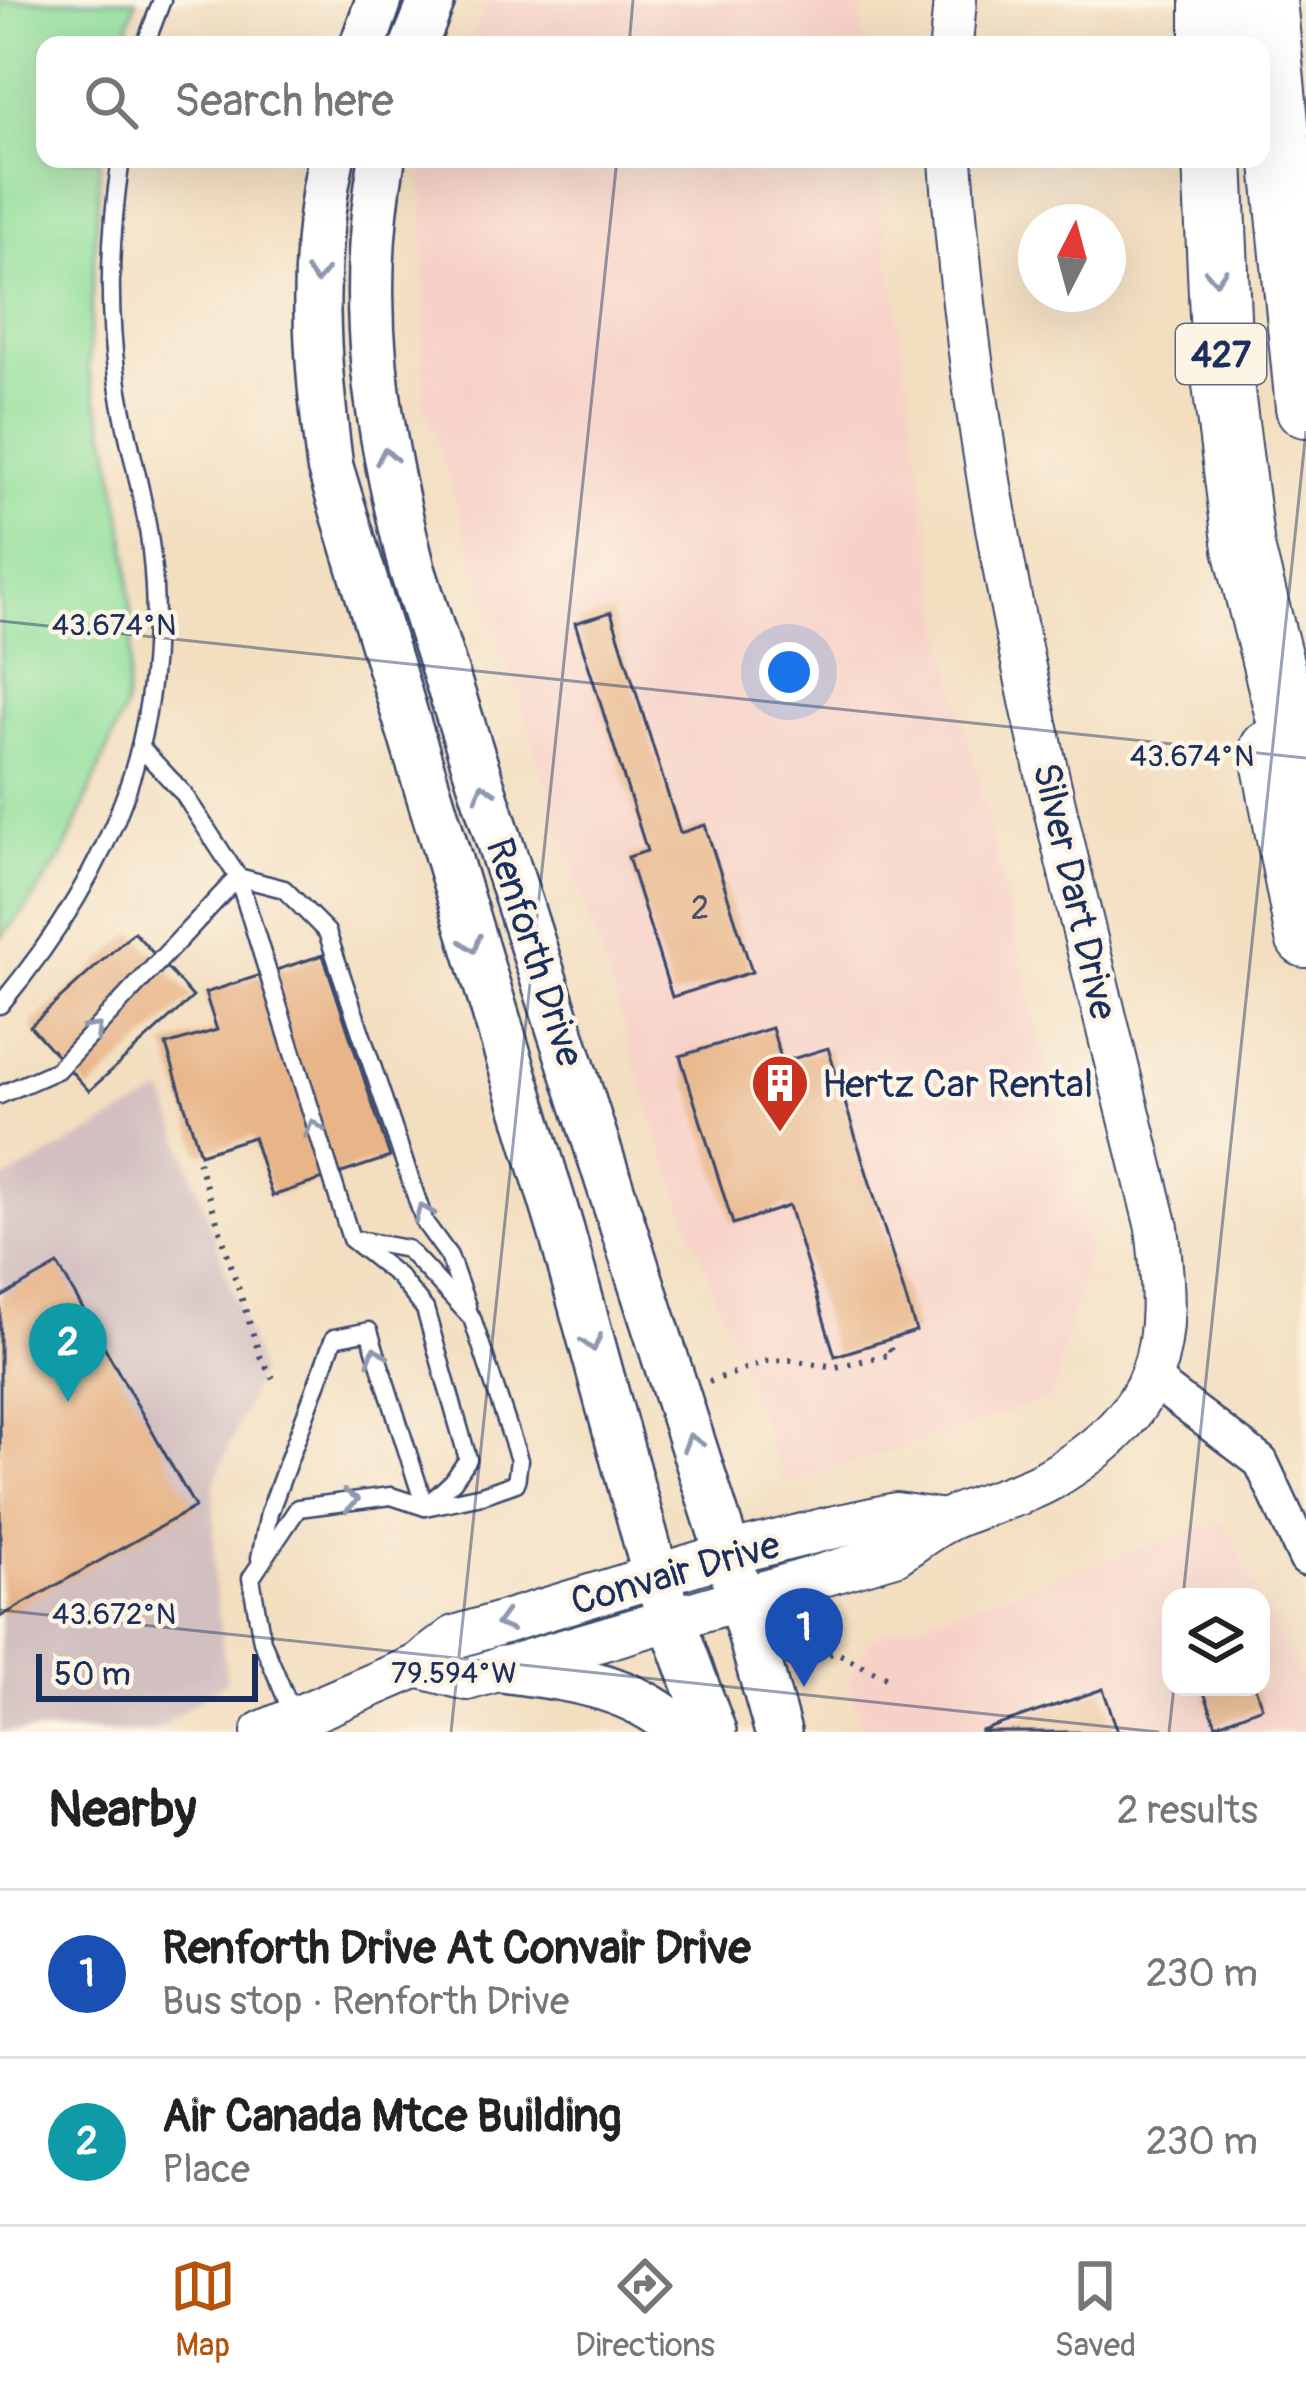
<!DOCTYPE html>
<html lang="en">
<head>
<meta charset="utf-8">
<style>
	:root { --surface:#fff; --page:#f2f2f2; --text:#222; --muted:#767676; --line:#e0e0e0; --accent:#b45309 }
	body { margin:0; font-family:Pangolin,sans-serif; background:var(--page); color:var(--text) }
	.controls { position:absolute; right:36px; bottom:36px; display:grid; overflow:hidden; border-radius:24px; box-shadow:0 12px 48px #0002 }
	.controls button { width:108px; height:108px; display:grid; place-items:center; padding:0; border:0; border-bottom:3px solid var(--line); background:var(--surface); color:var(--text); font:60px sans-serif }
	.compass { position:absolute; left:1018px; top:204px; width:108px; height:108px; border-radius:50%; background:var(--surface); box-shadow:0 12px 48px #0002; rotate:6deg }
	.scale { position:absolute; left:36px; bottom:30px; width:222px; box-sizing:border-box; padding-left:12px; border:6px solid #1b2f5e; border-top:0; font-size:33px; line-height:42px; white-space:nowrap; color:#1b2f5e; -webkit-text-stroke:9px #fcf5e5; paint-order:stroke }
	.you { position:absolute; left:789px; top:672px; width:42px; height:42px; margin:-30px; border:9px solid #fff; border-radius:50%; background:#1a73e8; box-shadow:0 0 0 18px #1a73e833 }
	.badge { display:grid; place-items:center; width:78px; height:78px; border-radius:50%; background:var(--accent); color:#fff; font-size:39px; font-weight:700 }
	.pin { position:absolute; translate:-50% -99px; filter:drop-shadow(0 3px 6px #0008) }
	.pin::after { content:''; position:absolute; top:63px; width:42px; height:36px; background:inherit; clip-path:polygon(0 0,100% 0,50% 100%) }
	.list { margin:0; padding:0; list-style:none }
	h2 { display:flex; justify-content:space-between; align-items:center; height:156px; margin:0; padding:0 48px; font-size:51px }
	h2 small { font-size:39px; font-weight:400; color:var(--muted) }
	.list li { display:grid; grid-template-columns:78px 1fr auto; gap:36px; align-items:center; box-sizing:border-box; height:168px; padding:0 48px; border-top:3px solid var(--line) }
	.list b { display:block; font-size:45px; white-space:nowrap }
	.list p { margin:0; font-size:39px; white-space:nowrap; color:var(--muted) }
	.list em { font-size:39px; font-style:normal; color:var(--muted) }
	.icon { flex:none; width:66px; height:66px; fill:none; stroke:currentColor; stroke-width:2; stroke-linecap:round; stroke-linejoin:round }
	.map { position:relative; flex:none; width:1306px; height:1732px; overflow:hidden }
	.search { position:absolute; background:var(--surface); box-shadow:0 12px 48px #0002; left:36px; right:36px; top:36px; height:132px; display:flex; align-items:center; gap:30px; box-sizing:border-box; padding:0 42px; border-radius:24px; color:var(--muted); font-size:45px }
	.sheet { height:492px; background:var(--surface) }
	nav { display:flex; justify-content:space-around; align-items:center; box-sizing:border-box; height:168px; border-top:3px solid var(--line); background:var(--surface); font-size:33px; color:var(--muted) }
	nav a { display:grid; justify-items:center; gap:6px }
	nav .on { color:var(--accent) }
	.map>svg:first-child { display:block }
	.built { fill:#f7d1c8; fill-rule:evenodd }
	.industrial { fill:#d2bfc0 }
	.green { fill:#93e09d; stroke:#57887e; stroke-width:3 }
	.building { fill:#e8b589 }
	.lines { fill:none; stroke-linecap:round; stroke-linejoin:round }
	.service-casing { stroke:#3b496d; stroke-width:21 }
	.minor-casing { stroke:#3b496d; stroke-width:38 }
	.tertiary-casing { stroke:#3b496d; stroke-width:46 }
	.secondary-casing { stroke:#3b496d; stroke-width:50 }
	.motorway-casing { stroke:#3b496d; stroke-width:64 }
	.path { stroke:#3b496d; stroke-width:6; stroke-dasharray:3 9; stroke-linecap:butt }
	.service { stroke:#fff; stroke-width:16 }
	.minor { stroke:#fff; stroke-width:33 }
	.tertiary { stroke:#fff; stroke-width:42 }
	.secondary { stroke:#fff; stroke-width:45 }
	.motorway { stroke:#fff; stroke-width:60 }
	.oneway { stroke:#8d97ae }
	.ticks { fill:none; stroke:#1b2f5e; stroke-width:3; stroke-opacity:0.45 }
	.labels { text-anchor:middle; stroke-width:9; stroke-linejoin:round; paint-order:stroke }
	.number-label { font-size:33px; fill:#4e5069 }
	.shield { fill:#fcf5e5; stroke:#5e6a86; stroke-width:3 }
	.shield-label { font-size:36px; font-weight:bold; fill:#1b2f5e }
	.street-label { font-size:39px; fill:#1b2f5e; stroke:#fcf5e5 }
	.poi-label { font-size:39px; fill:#1b2f5e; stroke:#fcf5e5; text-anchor:start }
	.ticks-label { font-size:30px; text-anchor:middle; fill:#1b2f5e; stroke:#fcf5e5; stroke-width:9; stroke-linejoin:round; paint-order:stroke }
</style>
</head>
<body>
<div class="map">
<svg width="1306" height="1732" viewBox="0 0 1306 1732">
	<rect width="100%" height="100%" fill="#fcf5e5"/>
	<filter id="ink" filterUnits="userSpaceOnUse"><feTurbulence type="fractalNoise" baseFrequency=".00833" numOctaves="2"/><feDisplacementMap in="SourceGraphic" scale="24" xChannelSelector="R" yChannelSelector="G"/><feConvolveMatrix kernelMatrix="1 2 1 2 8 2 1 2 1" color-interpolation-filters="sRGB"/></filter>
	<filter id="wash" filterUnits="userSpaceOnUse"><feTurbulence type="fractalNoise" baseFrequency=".004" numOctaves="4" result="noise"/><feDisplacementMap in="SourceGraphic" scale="48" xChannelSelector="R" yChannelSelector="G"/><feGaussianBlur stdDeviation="2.7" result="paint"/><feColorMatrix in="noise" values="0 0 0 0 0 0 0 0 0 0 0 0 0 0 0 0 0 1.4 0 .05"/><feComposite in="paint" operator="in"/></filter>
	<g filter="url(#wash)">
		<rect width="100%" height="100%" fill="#f3dec0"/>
		<g class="built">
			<polygon points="488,0 860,0 864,45 469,45"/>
			<polygon points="423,159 875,159 946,640 1089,1250 1051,1399 785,1485 668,1166 424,402"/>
			<path d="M1224,1522l82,166v44h-442l-17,-54 27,-42zM1171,1597h90v90h-90z"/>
		</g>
		<polygon class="industrial" points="164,1092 260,1371 214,1483 214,1583 227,1681 153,1732 0,1732 0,1182"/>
		<polygon class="green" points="0,0 136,0 122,45 45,45 45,159 100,159 88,370 110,447 128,554 132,638 125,708 63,855 24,911 0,938"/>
		<g id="blocks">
			<g class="building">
				<polygon points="611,612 680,833 705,825 752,972 672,997 628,857 647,851 575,623"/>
				<polygon points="134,932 193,997 89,1091 30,1026"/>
				<polygon points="323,955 390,1157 272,1196 253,1137 200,1154 166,1045 217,1030 205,993"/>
				<polygon points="772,1028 782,1062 828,1048 916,1331 835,1356 789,1206 733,1224 680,1056"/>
				<polygon points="58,1265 195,1507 0,1617 0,1298"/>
				<polygon points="1202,1687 1255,1687 1262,1707 1216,1725"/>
				<polygon points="1103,1689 1118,1732 981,1732 981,1731"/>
			</g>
		</g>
	</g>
	<g filter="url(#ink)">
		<use href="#blocks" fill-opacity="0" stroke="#3b496d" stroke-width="3"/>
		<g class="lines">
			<g class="service-casing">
				<g id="service">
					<polyline points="145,45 162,0"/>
					<polyline points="140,747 183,793 238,877 351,1239 398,1276 425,1309 468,1459 453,1481 425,1507 369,1331 334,1338 269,1513 260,1558"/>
					<polyline points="238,877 284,889 327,932 425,1223 449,1256 467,1306"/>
					<path d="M0,1005c114,-137 171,-274 151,-455 -7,-58 -26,-114 -34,-172 -10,-72 -7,-147 4,-219"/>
					<polyline points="0,1095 57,1070 238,877"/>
					<polyline points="294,1717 262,1641 251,1578 298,1508 391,1496 425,1507 482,1495 516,1483 519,1460 472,1318 407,1249 358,1240"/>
				</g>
			</g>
			<g class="minor-casing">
				<polyline id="minor" points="1153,1380 1261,1462 1306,1559"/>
			</g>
			<g class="tertiary-casing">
				<g id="tertiary">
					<polyline points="951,45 955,0"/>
					<path d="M417,1666l50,13 428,-125c17,-11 35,-26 54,-35 33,-15 72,-23 103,-41 112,-67 120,-130 105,-250 -86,-353 -183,-705 -206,-1069"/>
					<polyline points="263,1732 417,1666 455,1637 728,1554 826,1529 896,1514 945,1521"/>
				</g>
			</g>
			<g class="secondary-casing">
				<g id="secondary">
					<polyline points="363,45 379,0"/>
					<polyline points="414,45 432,0"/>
					<path d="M331,159c-22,104 -15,203 -1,308l231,763 95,347 57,155"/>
					<path d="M382,159c-26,151 -5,265 30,410l316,985 50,178"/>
					<path d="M502,1669c65,9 131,15 180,63"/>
				</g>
			</g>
			<g class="motorway-casing">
				<g id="motorway">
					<polyline points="1211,0 1211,45"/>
					<polyline points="1266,0 1306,407"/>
					<polyline points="1213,159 1223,384 1244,548 1306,795"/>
					<polyline points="1270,750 1306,937"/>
				</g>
			</g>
			<g class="path">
				<polyline points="198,1161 260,1356 273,1378"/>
				<polyline points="709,1382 767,1361 790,1360 836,1367 892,1354 888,1344"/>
				<polyline points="795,1666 835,1652 891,1680"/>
			</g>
			<use href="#service" class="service"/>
			<use href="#minor" class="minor"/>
			<use href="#tertiary" class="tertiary"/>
			<use href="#secondary" class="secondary"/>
			<use href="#motorway" class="motorway"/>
		</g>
		<defs><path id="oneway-chevron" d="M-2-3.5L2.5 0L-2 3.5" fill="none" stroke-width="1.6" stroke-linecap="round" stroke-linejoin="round" transform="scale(3)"/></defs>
		<g class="oneway">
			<use href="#oneway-chevron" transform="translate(317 275) rotate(91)"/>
			<use href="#oneway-chevron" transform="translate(1216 276) rotate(87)"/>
			<use href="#oneway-chevron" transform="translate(386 456) rotate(-101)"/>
			<use href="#oneway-chevron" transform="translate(484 791) rotate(-108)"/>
			<use href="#oneway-chevron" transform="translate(472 944) rotate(73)"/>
			<use href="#oneway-chevron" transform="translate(94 1030) rotate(-46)"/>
			<use href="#oneway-chevron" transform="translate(314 1128) rotate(-107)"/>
			<use href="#oneway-chevron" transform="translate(423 1212) rotate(-113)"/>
			<use href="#oneway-chevron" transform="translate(592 1343) rotate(75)"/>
			<use href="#oneway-chevron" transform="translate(376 1355) rotate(-108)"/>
			<use href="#oneway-chevron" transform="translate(692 1442) rotate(-107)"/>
			<use href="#oneway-chevron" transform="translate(351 1500) rotate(-6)"/>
			<use href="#oneway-chevron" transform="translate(504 1622) rotate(164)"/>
		</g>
	</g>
	<path class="ticks" d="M629,45l4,-45M0,621l1306,137M1183,1597l123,-1166M0,1610l1159,122M451,1732l166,-1573M1169,1732l5,-45"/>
	<defs>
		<g id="building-pin" transform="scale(3)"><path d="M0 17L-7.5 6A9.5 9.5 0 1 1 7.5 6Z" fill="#c8321e" stroke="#fcf5e5"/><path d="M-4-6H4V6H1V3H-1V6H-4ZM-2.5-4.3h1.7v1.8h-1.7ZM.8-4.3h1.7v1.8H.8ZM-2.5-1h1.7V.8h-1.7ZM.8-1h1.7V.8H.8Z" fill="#fff"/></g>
	</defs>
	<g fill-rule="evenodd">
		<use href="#building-pin" x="780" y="1083"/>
	</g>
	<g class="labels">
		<g class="number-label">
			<text x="700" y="919">2</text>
		</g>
		<rect class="shield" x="1176" y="324" width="90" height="60" rx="9"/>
		<g class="shield-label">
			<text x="1221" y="367">427</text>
		</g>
		<g class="street-label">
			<text transform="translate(1076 891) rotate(77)" y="14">Silver Dart Drive</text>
			<text transform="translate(536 952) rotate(72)" y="14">Renforth Drive</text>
			<text transform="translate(675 1572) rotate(-16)" y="14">Convair Drive</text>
		</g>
		<g class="poi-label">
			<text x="822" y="1097">Hertz Car Rental</text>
		</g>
	</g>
	<g class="ticks-label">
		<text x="114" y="635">43.674°N</text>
		<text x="1192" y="766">43.674°N</text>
		<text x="114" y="1624">43.672°N</text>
		<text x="454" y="1683">79.594°W</text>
	</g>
</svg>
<div class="controls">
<button><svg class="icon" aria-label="layers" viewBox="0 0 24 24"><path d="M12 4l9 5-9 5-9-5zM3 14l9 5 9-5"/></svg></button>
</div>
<svg class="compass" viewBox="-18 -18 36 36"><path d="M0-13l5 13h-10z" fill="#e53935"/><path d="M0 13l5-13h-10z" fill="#767676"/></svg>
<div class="scale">50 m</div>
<div class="you"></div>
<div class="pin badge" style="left:804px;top:1687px;background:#1a4fb4">1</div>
<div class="pin badge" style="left:68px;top:1402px;background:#0f9aa8">2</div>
<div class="search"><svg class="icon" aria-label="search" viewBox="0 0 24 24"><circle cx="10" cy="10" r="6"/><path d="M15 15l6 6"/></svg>Search here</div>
</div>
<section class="sheet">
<h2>Nearby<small>2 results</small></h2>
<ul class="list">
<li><span class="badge" style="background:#1a4fb4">1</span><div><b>Renforth Drive At Convair Drive</b><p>Bus stop · Renforth Drive</p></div><em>230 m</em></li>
<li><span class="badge" style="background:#0f9aa8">2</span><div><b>Air Canada Mtce Building</b><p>Place</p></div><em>230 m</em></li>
</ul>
</section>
<nav>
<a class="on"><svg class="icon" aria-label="map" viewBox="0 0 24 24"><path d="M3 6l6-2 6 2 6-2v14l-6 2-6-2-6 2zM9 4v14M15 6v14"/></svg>Map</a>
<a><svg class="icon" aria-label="directions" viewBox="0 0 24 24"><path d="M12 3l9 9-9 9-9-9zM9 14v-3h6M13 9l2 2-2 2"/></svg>Directions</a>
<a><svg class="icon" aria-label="saved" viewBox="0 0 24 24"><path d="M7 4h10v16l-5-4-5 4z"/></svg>Saved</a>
</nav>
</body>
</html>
